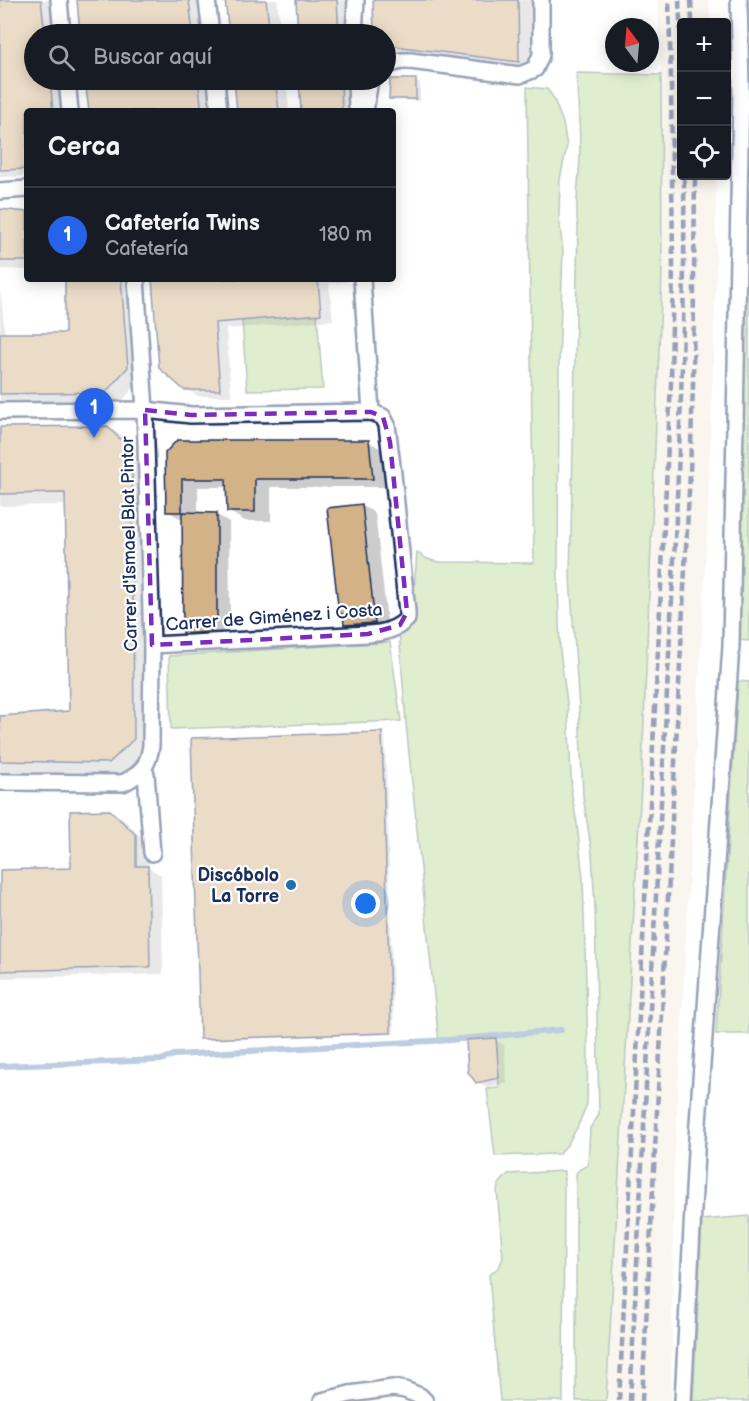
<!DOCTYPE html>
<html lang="es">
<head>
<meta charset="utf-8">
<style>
	:root { --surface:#171b24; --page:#20242c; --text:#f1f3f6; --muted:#9ea1a6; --line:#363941; --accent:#2563eb }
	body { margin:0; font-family:"Balsamiq Sans",sans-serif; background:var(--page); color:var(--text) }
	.controls { position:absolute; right:18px; top:18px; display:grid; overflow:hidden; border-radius:6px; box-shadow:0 3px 15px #0003 }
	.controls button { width:54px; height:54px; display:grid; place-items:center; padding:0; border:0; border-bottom:2px solid var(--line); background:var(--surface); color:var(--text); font:30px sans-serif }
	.compass { position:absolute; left:605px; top:18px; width:54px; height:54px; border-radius:50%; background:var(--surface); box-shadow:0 3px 15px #0003; rotate:344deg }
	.you { position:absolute; left:366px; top:904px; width:21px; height:21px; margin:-15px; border:4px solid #fff; border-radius:50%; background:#1a73e8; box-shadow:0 0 0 9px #1a73e833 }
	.badge { display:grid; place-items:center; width:39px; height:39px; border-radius:50%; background:var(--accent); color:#fff; font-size:20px; font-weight:700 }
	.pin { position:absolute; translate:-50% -50px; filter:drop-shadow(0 2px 3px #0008) }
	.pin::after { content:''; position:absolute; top:32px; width:21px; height:18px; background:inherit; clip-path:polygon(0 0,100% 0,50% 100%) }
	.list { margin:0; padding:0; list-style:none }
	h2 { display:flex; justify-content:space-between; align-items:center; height:78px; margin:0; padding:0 24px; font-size:26px }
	h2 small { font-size:20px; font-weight:400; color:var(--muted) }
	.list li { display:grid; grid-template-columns:39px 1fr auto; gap:18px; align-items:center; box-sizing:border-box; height:96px; padding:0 24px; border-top:2px solid var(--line) }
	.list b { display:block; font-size:22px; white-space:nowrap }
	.list p { margin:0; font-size:20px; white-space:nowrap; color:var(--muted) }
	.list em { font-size:20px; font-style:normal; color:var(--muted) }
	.icon { flex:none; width:33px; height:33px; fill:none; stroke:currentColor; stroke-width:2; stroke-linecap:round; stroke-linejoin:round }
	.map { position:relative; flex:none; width:749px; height:1401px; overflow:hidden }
	.search { position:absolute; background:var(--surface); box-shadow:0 3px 15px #0003; left:24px; top:24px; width:372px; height:66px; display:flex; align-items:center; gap:15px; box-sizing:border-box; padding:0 21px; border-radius:33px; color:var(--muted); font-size:22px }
	.panel { position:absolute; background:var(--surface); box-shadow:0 3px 15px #0003; left:24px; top:108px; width:372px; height:174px; border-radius:6px }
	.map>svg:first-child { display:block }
	.built { fill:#f2e8db }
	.green { fill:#b8d992; stroke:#6a8478; stroke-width:1.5 }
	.shadow { fill:#0003 }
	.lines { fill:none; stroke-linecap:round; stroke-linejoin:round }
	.stream { stroke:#6b8ebd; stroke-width:6 }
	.building { fill:#d2b286; stroke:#1b2f5e; stroke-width:1.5 }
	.street-casing { stroke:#1b2f5e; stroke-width:20 }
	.street { stroke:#fff; stroke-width:15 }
	.rail { stroke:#1b2f5e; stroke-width:4.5; stroke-dasharray:9 4.5; stroke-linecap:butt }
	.marked { fill:none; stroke:#7b2cbf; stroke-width:4.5; stroke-dasharray:12 8; stroke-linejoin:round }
	.poi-dot { fill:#1f6fb2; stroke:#fff; stroke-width:2 }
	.labels { text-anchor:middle; stroke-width:4.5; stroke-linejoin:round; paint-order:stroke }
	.street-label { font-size:18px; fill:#1b2f5e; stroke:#fff }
	.poi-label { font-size:18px; font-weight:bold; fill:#1b2f5e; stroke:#fff; text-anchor:end }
</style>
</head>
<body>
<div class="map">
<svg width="749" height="1401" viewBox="0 0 749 1401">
	<rect width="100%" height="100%" fill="#fff"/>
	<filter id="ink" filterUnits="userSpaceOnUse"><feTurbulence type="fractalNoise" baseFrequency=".0167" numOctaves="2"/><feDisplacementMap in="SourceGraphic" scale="12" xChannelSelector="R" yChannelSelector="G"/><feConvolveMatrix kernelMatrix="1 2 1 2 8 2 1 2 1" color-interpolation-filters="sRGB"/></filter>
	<g filter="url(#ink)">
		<polygon class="built" points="658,0 709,0 710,22 682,22 682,176 716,176 716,272 708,507 674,1168 671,1401 606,1401 642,768 662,274 661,83"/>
		<g class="green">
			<path d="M576,73l85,2v8l1,191 -20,494 -36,633h-30v-228l4,-4 8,-4 2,-37 9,-13 -4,-206 -3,-55 -9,-58 -4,-87 -9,-132 8,-350c-4,-25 2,-49 2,-74 0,-27 -2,-53 -4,-80z"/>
			<path d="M527,87l20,2 6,8 10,26 4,23 -7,33 -1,37 4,36 -4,110 -1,222 2,67 8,59 4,87 5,27 6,55 5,173 -1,52 -10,24 -10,17 -8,9 -64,2 -8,-67 12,-1 -3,-50 -57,5 -33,-319 -7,-94 13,-13 5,-65c8,7 14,9 24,10l93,1z"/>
			<polygon points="749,167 749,641 738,640"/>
			<polygon points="317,314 323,389 247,390 242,320"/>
			<polygon points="390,642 401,721 171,729 169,656"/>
			<polygon points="738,681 749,682 749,1034 716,1034"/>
			<polygon points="564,1171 563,1401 500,1401 489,1275 499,1267 503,1258 497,1190 499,1184 508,1174"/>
			<polygon points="749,1216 749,1401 693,1401 702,1220"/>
		</g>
		<g class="shadow">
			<polygon points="0,0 53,0 57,34 34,34 34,80 62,80 65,111 27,111 27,176 0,177"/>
			<polygon points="78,0 200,0 203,34 82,34"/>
			<polygon points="227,0 277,0 281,34 230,34"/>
			<polygon points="298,0 348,0 350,34 299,34"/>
			<polygon points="375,0 531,0 532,69 390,51 386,48 386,34 376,34"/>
			<polygon points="87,80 208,80 212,111 90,111"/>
			<polygon points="235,80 286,80 289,109 302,108 301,80 352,80 353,111 239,111"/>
			<polygon points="416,81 420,83 420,101 395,100 391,98"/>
			<polygon points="0,212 27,212 27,270 0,269"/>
			<polygon points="66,279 135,279 143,376 123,400 0,403 0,287 5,335 67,334"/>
			<polygon points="153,279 366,279 329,284 333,320 226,329 231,396 198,396 185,389"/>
			<polygon points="107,427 129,440 153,465 156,751 131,775 0,773 0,717 71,712 67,505 0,506 0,428"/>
			<polygon points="369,442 385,451 389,487 271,487 271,521 245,521 228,511 228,487 198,487 198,514 216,514 229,522 230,627 223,627 223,639 197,640 184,633 183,520 168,511 167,453"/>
			<polygon points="362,506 375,513 388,630 359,632 346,625 345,616 341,613"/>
			<polygon points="381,733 385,736 394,1034 205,1040 201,1038"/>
			<polygon points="110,812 124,820 148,844 149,868 161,875 163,974 0,978 0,872 73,870"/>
			<polygon points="496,1040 504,1045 507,1083 486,1087 477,1082"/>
		</g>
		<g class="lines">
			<polyline class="stream" points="0,1066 161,1060 174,1055 448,1040 561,1030"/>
		</g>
		<g class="building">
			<polygon points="0,0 41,0 45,34 34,34 34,80 50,80 53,111 27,111 27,169 0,170"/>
			<polygon points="77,0 189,0 193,34 80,34"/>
			<polygon points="225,0 266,0 270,34 229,34"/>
			<polygon points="296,0 337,0 339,34 298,34"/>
			<polygon points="373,0 518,0 519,62 386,45 386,34 374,34"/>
			<polygon points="390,79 416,79 416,99 389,99"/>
			<polygon points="85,80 198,80 202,111 89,111"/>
			<polygon points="234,80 275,80 279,111 237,111"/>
			<polygon points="299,80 341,80 342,111 301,111"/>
			<polygon points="0,209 27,212 27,261 0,261"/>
			<polygon points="65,279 121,279 128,367 106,392 0,394 0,333 65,333"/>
			<polygon points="152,279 318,279 321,314 215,323 220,390 184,390 159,368"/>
			<polygon points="107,426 132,451 134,739 109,763 0,761 0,716 69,711 65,493 0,494 0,427"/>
			<polygon points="177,440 369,440 373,479 255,479 255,512 227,512 226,479 182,479 182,512 166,512 165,453"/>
			<polygon points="362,504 375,623 344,625 343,614 339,614 327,508"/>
			<polygon points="182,512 217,513 217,621 211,621 211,632 183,634"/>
			<polygon points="382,732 391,1033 200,1039 191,738"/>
			<polygon points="110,810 136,835 136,866 148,866 150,967 0,971 0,870 71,868 70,811"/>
			<polygon points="496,1038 499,1078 476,1083 468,1072 466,1040"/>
		</g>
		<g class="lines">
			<g class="street-casing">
				<g id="street">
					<polyline points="59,0 62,34"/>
					<polyline points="207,0 211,34"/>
					<polyline points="354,34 356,0"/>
					<polyline points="386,65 402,61 410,61 520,75 535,69 541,55 541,0"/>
					<polyline points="67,80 70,111"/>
					<polyline points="216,80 219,111"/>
					<polyline points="356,80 357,109"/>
					<polyline points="365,111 370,80"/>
					<polyline points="0,191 27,189"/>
					<polyline points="362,279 371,412"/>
					<path d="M0,411l145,-1 46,5 180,-3 12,5 4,8 6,49 14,138v7c-11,11 -24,14 -39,15l-216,11"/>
					<polyline points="142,771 146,774 152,853"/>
					<path d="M0,782l123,1c18,-9 25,-16 28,-37l1,-101 -7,-235 -9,-131"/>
					<polyline points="322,1401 350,1394 393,1388 405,1390 420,1396 425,1401"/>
					<polyline points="683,1401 696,1152 731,646 741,90 739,0"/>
				</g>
			</g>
			<use href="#street" class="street"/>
			<g class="rail">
				<polyline points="679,0 682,59"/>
				<polyline points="691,0 692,22"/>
				<polyline points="619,1401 658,650 671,383 673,264 671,84 669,0"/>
				<path d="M630,1401c11,-218 22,-435 34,-653 10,-190 22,-381 20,-572"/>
				<polyline points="642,1401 690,472 693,386 695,176"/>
			</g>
		</g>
	</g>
	<path d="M0 0H749V1401H0ZM145,410l46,5 180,-3 12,5 7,25 17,170 -7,13 -32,9 -216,11z" fill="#fff" fill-opacity=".55" fill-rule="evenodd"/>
	<path class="marked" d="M145,410l46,5 180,-3 12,5 7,25 17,170 -7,13 -32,9 -216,11z"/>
	<circle class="poi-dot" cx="291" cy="885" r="6"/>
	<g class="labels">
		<g class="street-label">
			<text transform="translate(129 544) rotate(-91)" y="6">Carrer d'Ismael Blat Pintor</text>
			<text transform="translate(274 617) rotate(-4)" y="6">Carrer de Giménez i Costa</text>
		</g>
		<g class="poi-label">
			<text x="279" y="881">Discóbolo<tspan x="279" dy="21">La Torre</tspan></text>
		</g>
	</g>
</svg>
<div class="controls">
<button>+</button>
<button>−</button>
<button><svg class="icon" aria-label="locate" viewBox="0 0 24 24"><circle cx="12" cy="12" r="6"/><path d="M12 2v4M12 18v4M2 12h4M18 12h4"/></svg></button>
</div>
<svg class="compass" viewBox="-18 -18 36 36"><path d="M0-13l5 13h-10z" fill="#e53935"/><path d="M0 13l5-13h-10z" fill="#9ea1a6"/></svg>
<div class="you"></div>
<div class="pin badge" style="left:94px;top:438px">1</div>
<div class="search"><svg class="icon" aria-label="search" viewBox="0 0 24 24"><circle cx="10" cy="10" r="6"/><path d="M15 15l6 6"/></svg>Buscar aquí</div>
<section class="panel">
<h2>Cerca<small></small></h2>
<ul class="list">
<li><span class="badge">1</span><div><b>Cafetería Twins</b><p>Cafetería</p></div><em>180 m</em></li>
</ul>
</section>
</div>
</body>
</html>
